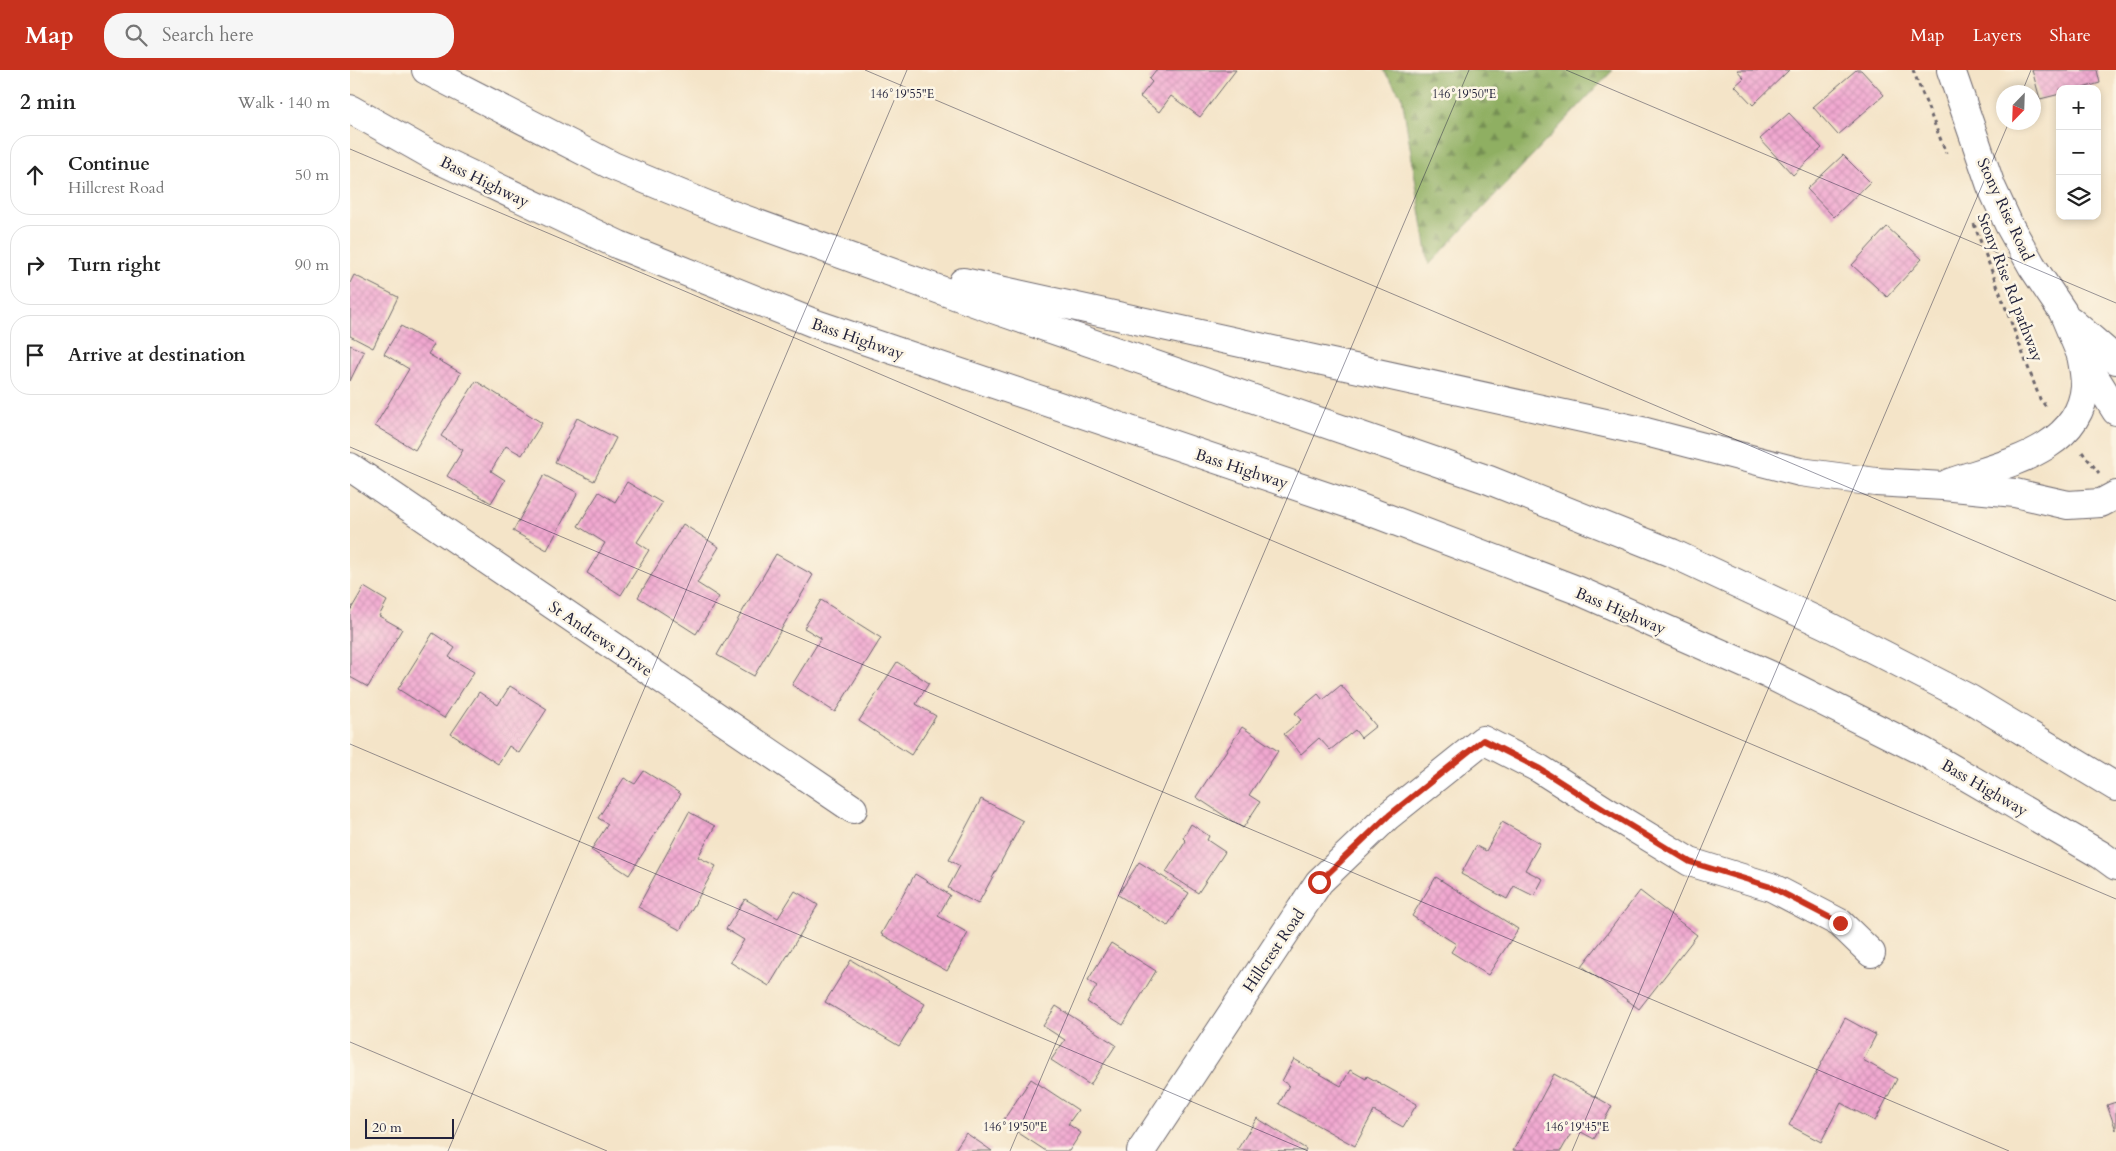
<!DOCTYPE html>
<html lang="en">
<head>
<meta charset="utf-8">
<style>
	:root { --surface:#fff; --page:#f6f6f6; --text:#222; --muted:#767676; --line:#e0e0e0; --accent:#c8321e }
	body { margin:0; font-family:Cardo,serif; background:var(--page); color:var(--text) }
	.controls { position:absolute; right:15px; top:15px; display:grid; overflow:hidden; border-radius:10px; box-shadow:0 2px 8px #0003 }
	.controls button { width:45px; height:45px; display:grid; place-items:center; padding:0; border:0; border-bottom:1px solid var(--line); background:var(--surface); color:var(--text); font:25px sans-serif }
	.compass { position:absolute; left:1646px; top:15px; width:45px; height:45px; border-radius:50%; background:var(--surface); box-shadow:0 2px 8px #0003; rotate:203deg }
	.scale { position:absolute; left:15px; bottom:12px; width:89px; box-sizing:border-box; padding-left:5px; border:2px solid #22223b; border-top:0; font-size:14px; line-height:18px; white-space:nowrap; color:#22223b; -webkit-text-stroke:4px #fcf5e5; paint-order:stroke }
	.stop { position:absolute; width:15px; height:15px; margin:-11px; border:4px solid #c8321e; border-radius:50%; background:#fff }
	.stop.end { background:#c8321e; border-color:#fff; box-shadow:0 1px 5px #0008 }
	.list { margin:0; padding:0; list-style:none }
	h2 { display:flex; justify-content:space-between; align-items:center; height:65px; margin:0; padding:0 20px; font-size:21px }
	h2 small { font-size:16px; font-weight:400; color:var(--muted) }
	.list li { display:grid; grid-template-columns:32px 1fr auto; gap:15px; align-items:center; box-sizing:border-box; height:80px; margin:0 10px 10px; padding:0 10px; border:1px solid var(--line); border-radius:20px }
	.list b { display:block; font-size:19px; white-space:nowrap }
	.list p { margin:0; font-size:16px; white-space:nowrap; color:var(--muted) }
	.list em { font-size:16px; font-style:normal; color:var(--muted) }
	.icon { flex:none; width:28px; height:28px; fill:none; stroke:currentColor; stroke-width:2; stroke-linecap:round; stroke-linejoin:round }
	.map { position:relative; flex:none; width:1766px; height:1081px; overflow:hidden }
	header { display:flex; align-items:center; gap:30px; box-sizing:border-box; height:70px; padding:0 25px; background:var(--accent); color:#fff }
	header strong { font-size:24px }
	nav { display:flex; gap:28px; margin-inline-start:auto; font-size:18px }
	.search { width:350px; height:45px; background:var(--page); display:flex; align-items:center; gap:12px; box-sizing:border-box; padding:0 18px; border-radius:20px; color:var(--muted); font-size:19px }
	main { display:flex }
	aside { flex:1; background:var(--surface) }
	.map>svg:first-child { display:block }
	.forest { fill:url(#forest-firs); stroke:#58684e }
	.building { fill:url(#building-cross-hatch) }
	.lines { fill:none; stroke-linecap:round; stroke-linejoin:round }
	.minor-casing { stroke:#6c666c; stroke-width:30 }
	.major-casing { stroke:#6c666c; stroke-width:30 }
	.highway-casing { stroke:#6c666c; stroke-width:30 }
	.path { stroke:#6c666c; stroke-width:3; stroke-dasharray:4 4; stroke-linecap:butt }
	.minor { stroke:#fff; stroke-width:28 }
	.major { stroke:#fff; stroke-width:28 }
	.highway { stroke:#fff; stroke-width:28 }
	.route { stroke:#c8321e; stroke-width:6 }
	.ticks { fill:none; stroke:#22223b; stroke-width:1; stroke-opacity:0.45 }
	.labels { text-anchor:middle; stroke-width:5; stroke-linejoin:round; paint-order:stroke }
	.street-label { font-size:16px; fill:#22223b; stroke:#fcf5e5 }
	.ticks-label { font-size:12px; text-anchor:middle; fill:#22223b; stroke:#fcf5e5; stroke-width:5; stroke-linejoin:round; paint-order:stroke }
</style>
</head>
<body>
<header>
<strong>Map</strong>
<div class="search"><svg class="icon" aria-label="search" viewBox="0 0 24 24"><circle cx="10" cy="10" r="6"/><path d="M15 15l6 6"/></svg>Search here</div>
<nav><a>Map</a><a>Layers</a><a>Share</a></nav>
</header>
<main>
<aside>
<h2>2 min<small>Walk · 140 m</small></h2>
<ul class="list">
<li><svg class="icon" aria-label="ahead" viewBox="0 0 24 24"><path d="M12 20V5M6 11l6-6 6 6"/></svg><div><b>Continue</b><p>Hillcrest Road</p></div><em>50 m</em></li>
<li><svg class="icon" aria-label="right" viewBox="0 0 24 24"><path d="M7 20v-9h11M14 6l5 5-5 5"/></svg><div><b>Turn right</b></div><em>90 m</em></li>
<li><svg class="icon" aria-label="arrive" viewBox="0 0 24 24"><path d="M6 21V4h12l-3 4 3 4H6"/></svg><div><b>Arrive at destination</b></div></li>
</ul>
</aside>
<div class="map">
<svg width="1766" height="1081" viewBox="0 0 1766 1081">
	<defs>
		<pattern id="forest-firs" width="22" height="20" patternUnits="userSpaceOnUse" patternTransform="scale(1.25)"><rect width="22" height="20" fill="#8faf62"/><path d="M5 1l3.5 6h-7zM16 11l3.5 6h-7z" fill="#748e52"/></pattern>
		<pattern id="building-cross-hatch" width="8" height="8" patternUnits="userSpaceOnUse" patternTransform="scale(1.25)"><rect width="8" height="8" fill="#f1a8d0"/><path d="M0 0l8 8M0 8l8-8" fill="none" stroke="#ce90b4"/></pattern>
	</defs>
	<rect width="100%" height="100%" fill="#fcf5e5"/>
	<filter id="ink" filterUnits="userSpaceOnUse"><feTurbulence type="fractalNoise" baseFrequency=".02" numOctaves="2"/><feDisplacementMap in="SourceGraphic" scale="10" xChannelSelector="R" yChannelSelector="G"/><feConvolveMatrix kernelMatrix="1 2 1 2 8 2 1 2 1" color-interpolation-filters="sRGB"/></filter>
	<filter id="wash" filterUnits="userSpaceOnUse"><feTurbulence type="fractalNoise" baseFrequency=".0096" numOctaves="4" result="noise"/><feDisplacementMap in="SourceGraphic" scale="20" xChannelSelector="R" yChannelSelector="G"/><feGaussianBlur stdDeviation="1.12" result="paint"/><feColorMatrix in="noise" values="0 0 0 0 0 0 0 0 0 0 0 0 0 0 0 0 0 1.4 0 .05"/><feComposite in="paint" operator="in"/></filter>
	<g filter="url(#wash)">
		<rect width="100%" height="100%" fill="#f4e4c8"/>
		<polygon class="forest" points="1033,0 1263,0 1079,195 1052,27"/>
		<g id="blocks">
			<g class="building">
				<polygon points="806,0 886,0 850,47 821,26 809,42 790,27 802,12 799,9"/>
				<polygon points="1387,0 1439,0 1403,35 1385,16 1394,8"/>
				<polygon points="1506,0 1511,0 1534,25 1488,65 1463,37"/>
				<polygon points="1682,0 1747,0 1750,13 1729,19 1710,19 1710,24 1690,29"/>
				<polygon points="1439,43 1472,78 1443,105 1410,69"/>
				<polygon points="1493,85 1520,112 1484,147 1457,119"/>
				<polygon points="1537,157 1572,189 1537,227 1502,195"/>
				<polygon points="4,205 48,227 23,278 0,266 0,213"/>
				<polygon points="51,256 84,275 78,284 111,303 65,380 25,356 59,299 34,284"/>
				<polygon points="0,275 14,282 0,311"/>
				<polygon points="126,311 192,353 172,385 156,376 141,401 155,410 141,433 97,406 113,380 91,366"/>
				<polygon points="227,348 266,368 244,411 205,392"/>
				<polygon points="194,405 228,423 197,480 163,461"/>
				<polygon points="277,412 312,433 287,472 299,480 271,525 237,503 255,473 228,456 249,422 265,432"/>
				<polygon points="333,454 369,477 347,513 369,527 346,564 288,527"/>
				<polygon points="426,484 463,505 404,606 367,585"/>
				<polygon points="14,517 37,531 29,546 52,559 18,617 0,607 0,541"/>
				<polygon points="471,530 531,568 485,642 442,615 471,568 454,558"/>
				<polygon points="83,563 105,578 99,587 124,602 94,648 48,619"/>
				<polygon points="547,592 579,613 566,634 586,646 561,685 509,651"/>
				<polygon points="991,615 1026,656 1011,668 1005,660 980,680 969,668 951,684 934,664 951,650 945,643 968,624 973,630"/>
				<polygon points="160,616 197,639 169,683 159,676 148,694 101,664 129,622 148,635"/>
				<polygon points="892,657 928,681 899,725 910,732 893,758 846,727"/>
				<polygon points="294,701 331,724 279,805 241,780 258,754 248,748 274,708 285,714"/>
				<polygon points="631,729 673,751 628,834 598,818 610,796 599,790"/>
				<polygon points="339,742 365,756 348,787 366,796 330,860 288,837"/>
				<polygon points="1152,752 1190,773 1175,800 1193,809 1184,826 1164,816 1157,829 1111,804 1126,776 1136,781"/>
				<polygon points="841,754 859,766 857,770 875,782 848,823 816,802 836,771 833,768"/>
				<polygon points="789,792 839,823 818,856 768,825"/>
				<polygon points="565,804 600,825 588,846 618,863 597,901 531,864"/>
				<polygon points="1086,807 1168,859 1138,905 1101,882 1106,874 1062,846"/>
				<polygon points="445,821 468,835 419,916 380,892 394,870 376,859 395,829 428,848"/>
				<polygon points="1290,821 1347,865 1289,939 1232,896"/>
				<polygon points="761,873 806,901 773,955 737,932 747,916 738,910"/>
				<polygon points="501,890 575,934 549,976 475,932"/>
				<polygon points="706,936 766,975 740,1015 701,990 715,970 693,956"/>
				<polygon points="1495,948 1526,965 1513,990 1547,1009 1525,1051 1491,1033 1471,1072 1439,1055"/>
				<polygon points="944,989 991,1016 1000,1000 1016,1009 1017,1006 1067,1034 1053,1057 1024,1041 1005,1076 929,1034 939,1015 932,1011"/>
				<polygon points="1204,1004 1262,1036 1244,1069 1224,1058 1211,1081 1163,1081"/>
				<polygon points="681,1009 728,1040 718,1054 731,1063 719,1081 696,1081 652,1052"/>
				<polygon points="1766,1032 1766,1060 1757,1035"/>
				<polygon points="907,1048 956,1079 955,1081 887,1080"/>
				<polygon points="616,1063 642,1081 604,1081"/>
			</g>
		</g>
	</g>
	<g filter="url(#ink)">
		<use href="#blocks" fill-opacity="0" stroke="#6c666c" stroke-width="1"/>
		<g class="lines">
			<g class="minor-casing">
				<g id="minor">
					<polyline points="0,397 503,739"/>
					<polyline points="791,1081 969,812 1038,746 1133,670 1190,699 1256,741 1340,792 1421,817 1490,853 1521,883"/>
				</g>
			</g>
			<g class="major-casing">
				<g id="major">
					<polyline points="1601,0 1641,116 1659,155 1682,196 1713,242 1731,285 1766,341"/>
					<polyline points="1721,251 1766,290"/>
				</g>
			</g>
			<g class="highway-casing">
				<g id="highway">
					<polyline points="76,0 263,96 372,141 643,239 1139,410 1322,483 1476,555 1620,629 1766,717"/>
					<polyline points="0,39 92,91 269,175 466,254 1008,437 1227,520 1418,604 1574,682 1751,785 1766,796"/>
					<polyline points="613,212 1296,362 1450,402 1526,412 1593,416 1665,423 1718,435 1751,433 1766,425"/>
					<path d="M1599,413c50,-18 131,-31 136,-97 0,-10 -2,-21 -4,-31"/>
				</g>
			</g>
			<g class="path">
				<polyline points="1563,0 1596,83"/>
				<polyline points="1624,154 1690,329 1697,338"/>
				<polyline points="1732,382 1749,403"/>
			</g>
			<use href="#minor" class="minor"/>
			<use href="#major" class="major"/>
			<use href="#highway" class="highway"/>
		</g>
	</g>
	<g class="lines" filter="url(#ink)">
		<polyline class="route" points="969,812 1038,746 1133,670 1190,699 1256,741 1340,792 1421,817 1490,853"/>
	</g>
	<path class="ticks" d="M515,0l1251,531M1216,0l550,233M1672,22l9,-22M0,79l1766,750M0,377l1659,704M0,674l958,407M0,972l257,109M98,1081l459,-1081M660,1081l459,-1081M1222,1081l437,-1029"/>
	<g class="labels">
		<g class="street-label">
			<text transform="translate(135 111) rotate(26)" y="6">Bass Highway</text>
			<text transform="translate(1656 139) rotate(65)" y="6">Stony Rise Road</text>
			<text transform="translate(1661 217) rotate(69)" y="6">Stony Rise Rd pathway</text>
			<text transform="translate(508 268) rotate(19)" y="6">Bass Highway</text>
			<text transform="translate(892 398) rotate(18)" y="6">Bass Highway</text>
			<text transform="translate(1271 540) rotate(23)" y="6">Bass Highway</text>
			<text transform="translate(251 568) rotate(34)" y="6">St Andrews Drive</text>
			<text transform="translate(1635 717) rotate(30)" y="6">Bass Highway</text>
			<text transform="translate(923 880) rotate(-56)" y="6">Hillcrest Road</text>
		</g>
	</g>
	<g class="ticks-label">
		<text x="552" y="28">146°19'55"E</text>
		<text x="1114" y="28">146°19'50"E</text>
		<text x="665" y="1061">146°19'50"E</text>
		<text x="1227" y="1061">146°19'45"E</text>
	</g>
</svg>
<div class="controls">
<button>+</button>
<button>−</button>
<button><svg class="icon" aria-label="layers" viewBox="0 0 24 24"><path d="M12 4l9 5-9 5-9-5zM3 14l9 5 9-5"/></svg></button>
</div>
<svg class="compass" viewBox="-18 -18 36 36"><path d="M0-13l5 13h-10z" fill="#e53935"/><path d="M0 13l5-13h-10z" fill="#767676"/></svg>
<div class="scale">20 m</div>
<div class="stop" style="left:969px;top:812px"></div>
<div class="stop end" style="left:1490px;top:853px"></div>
</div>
</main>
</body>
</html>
